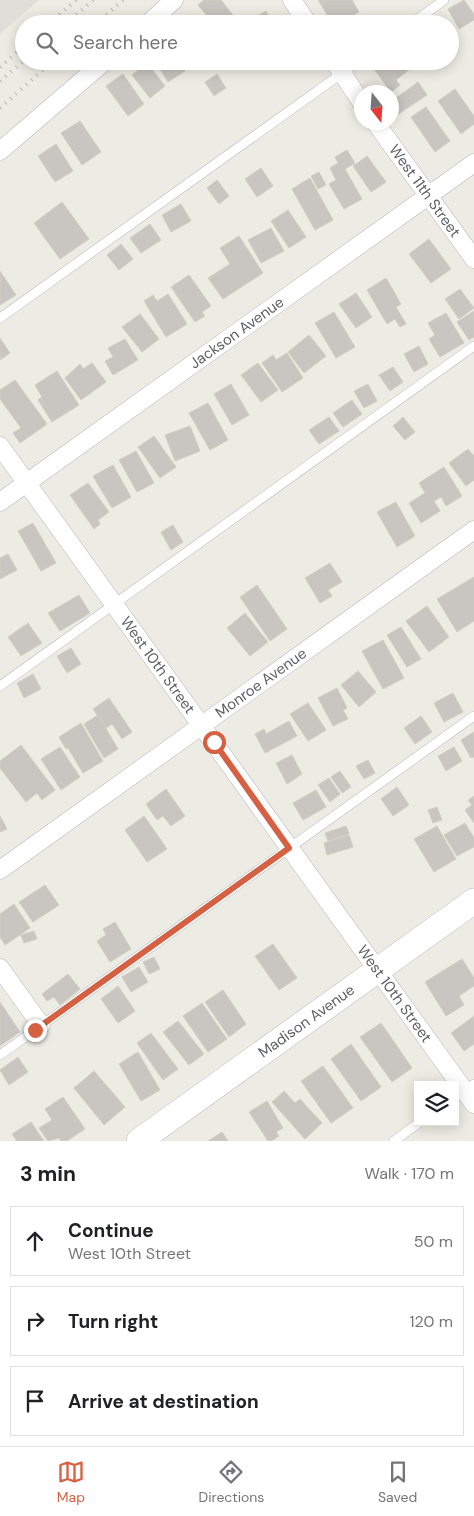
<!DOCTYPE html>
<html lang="en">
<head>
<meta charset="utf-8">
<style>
	:root { --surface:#fff; --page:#f6f6f6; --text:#202124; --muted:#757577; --line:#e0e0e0; --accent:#d56042 }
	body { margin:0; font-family:"DM Sans",sans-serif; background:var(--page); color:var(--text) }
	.controls { position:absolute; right:15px; bottom:15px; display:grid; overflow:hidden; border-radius:0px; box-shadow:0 2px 12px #0003 }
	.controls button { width:45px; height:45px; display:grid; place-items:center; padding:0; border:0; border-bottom:1px solid var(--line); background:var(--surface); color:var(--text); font:25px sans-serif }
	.compass { position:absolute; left:354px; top:85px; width:45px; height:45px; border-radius:50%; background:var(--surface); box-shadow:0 2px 12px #0003; rotate:163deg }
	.stop { position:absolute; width:15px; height:15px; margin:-11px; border:4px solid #d56042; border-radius:50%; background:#fff }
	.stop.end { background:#d56042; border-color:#fff; box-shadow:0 1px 5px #0008 }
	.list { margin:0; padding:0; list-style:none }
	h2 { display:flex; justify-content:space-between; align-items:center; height:65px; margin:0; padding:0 20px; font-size:21px }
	h2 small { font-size:16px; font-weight:400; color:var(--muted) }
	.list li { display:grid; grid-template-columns:32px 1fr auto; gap:15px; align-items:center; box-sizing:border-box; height:70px; margin:0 10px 10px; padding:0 10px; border:1px solid var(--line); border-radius:0px }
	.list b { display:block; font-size:19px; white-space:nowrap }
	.list p { margin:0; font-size:16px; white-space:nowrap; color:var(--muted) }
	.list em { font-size:16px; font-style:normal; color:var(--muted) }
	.icon { flex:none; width:28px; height:28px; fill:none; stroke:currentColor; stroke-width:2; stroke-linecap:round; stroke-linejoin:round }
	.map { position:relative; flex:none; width:474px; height:1141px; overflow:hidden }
	.search { position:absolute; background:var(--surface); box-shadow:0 2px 12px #0003; left:15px; right:15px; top:15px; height:55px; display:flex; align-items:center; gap:12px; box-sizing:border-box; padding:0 18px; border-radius:28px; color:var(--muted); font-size:19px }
	.sheet { height:305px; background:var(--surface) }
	nav { display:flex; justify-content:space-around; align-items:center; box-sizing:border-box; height:70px; border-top:1px solid var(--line); background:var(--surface); font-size:14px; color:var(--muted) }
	nav a { display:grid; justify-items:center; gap:2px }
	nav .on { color:var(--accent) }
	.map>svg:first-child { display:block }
	.industrial { fill:#dfded9 }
	.building { fill:#c9c6c1; stroke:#d1cec3 }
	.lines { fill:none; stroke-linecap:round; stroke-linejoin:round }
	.lane-casing { stroke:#b7b8bd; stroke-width:10 }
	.street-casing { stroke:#b7b8bd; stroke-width:19 }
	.secondary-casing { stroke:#b8b9bf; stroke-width:26 }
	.lane { stroke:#fff; stroke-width:9 }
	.street { stroke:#fff; stroke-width:18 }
	.secondary { stroke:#fff; stroke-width:25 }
	.rail { stroke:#b4b5b5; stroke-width:4; stroke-dasharray:1 6; stroke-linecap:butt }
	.route { stroke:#d56042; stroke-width:6 }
	.labels { text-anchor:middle; stroke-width:5; stroke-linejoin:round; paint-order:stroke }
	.street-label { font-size:15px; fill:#5c5e63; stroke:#fff }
</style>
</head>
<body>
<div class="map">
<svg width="474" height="1141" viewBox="0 0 474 1141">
	<rect width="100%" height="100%" fill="#edece4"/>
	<polygon class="industrial" points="0,0 39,0 0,34"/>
	<g class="building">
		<polygon points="204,0 221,0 240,24 214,24 198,5"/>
		<polygon points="318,0 352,0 359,12 338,24 333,24"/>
		<polygon points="464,0 474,14 474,20 459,29 448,9"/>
		<polygon points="266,11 273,24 247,24 246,22"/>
		<polygon points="195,17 200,24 187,24"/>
		<polygon points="155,61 179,61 185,71 168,82"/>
		<polygon points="385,61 404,61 410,69 396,80 400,85 391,92 374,69"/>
		<polygon points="147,63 165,86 150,98 132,75"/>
		<polygon points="123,74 144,104 128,116 106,86"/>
		<polygon points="217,74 226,88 214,96 205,82"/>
		<polygon points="418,82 427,95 397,115 392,107 392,101"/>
		<polygon points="455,89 474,116 474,124 461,134 438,101"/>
		<polygon points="426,107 450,141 435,152 411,117"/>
		<polygon points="80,121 101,152 82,165 61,133"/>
		<polygon points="56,144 73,171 55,182 38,156"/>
		<polygon points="347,150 355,163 345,169 362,199 344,209 329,184 336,180 330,168 338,163 335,157"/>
		<polygon points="367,156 386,182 371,192 353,166"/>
		<polygon points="261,168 273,186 257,197 245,179"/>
		<polygon points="319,172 326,185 318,189 311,176"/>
		<polygon points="310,178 333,220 315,230 292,189"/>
		<polygon points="217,180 229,196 219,204 207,188"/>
		<polygon points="62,202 89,239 60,259 34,223"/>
		<polygon points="181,204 191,221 171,232 162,215"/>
		<polygon points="288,210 306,237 289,248 271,221"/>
		<polygon points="150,224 161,240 141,253 130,238"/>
		<polygon points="271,228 284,251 261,263 248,240"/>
		<polygon points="239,236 263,273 223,299 208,278 230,264 220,248"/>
		<polygon points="429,239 451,269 431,283 409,254"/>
		<polygon points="121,244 133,259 119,270 107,255"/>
		<polygon points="0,271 16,295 0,305"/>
		<polygon points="189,275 211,306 202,312 205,316 195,322 171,287"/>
		<polygon points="386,278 401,304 396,307 406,324 400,327 395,319 387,324 367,290"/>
		<polygon points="460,289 474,308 459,319 445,299"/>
		<polygon points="356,293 372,317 356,328 339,304"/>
		<polygon points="168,294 187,324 166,337 144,301 153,295 157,301"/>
		<polygon points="474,311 474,337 469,340 457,322"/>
		<polygon points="334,312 355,347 336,358 315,323"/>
		<polygon points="446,313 464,343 440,357 429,339 435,335 428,323"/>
		<polygon points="140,314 159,339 142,352 122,327"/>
		<polygon points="309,335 326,356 304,373 288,352"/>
		<polygon points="0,338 10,353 0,360"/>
		<polygon points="125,339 138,360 113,375 105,361 113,357 108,348"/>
		<polygon points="419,346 428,364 414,372 404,354"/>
		<polygon points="287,353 303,378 282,392 262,363 273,355 276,360"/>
		<polygon points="92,363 106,382 81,400 65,378 80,364 83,369"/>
		<polygon points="258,363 278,390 261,402 241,375"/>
		<polygon points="393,367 403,382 390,391 379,375"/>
		<polygon points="57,371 79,405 52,422 38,400 42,397 35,385"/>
		<polygon points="15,380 47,424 20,443 13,433 21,428 0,399 0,390"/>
		<polygon points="231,384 249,415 232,425 214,394"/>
		<polygon points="368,384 377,401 364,408 354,391"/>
		<polygon points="352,400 362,414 343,427 333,413"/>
		<polygon points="208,403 228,440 210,450 189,413"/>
		<polygon points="329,417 339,431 319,444 309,430"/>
		<polygon points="403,417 415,432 405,440 393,426"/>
		<polygon points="190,426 200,451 175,461 165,435"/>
		<polygon points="154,436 176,467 160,478 138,447"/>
		<polygon points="468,449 474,456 474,480 466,486 449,463"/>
		<polygon points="136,451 154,483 137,492 119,460"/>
		<polygon points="113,465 131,497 112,508 93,476"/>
		<polygon points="444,467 462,496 446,506 441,497 434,501 440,511 421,523 409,503 425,493 419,483"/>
		<polygon points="88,483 109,512 98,520 100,524 94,529 70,495"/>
		<polygon points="396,502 415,536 397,547 377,512"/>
		<polygon points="33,523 56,563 41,571 18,531"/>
		<polygon points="173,525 183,542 171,550 161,532"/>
		<polygon points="8,554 17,570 0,579 0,558"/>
		<polygon points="330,563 342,582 328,590 332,596 320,603 305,578"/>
		<polygon points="474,577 474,621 457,632 437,599"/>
		<polygon points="257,585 287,629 270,641 240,597"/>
		<polygon points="79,595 90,613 60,631 48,613"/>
		<polygon points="427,606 449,637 429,652 406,621"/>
		<polygon points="245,613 268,642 250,656 227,628"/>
		<polygon points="28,623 42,643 21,656 8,637"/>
		<polygon points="401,627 421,659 407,667 387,635"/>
		<polygon points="383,640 404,678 383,689 362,651"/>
		<polygon points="71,648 81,664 67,673 57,656"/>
		<polygon points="358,671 376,692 359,707 341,685"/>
		<polygon points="33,674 41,689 24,698 17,683"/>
		<polygon points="337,688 347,708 343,710 348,719 333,726 318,698"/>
		<polygon points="453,693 463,712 444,722 434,703"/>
		<polygon points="109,698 132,732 122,739 112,724 106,728 93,709"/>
		<polygon points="308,703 326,730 308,741 290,714"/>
		<polygon points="98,715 118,749 104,758 84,724"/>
		<polygon points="421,716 432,732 415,744 404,728"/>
		<polygon points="289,721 297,736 265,753 255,734 264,729 266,734"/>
		<polygon points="81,723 103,761 83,773 68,748 66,749 59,737"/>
		<polygon points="474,732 474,757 471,758 461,740"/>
		<polygon points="21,745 55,790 42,800 37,793 26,802 0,768 0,761"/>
		<polygon points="60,747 80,777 61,790 41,759"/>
		<polygon points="454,747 462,761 446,771 438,756"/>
		<polygon points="292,755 302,774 287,784 276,763"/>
		<polygon points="368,760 375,773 364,779 356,766"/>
		<polygon points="340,771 351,787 342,793 331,777"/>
		<polygon points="329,778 340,794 330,802 318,785"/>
		<polygon points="397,787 409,805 393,816 381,799"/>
		<polygon points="166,789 185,816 171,826 163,816 157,820 146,804"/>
		<polygon points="316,790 326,807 303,820 293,803"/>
		<polygon points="474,796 474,823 465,810 472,805 468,800"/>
		<polygon points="437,807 442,820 433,823 428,810"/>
		<polygon points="0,816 7,829 0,832"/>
		<polygon points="144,816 167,849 147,862 125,830"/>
		<polygon points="465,823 474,838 474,847 457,856 444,835"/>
		<polygon points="346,826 349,834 328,841 325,833"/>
		<polygon points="437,826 456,859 434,872 414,839"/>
		<polygon points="349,835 353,847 327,855 324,843"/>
		<polygon points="45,885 59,905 33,922 19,902"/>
		<polygon points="14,904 30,928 5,945 0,937 0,914"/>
		<polygon points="115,922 131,949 110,962 97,941 106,935 103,929"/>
		<polygon points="34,931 37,939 24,943 21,935"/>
		<polygon points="273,944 297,978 279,990 255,956"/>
		<polygon points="154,957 160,969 149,974 143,962"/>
		<polygon points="462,959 474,978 474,986 459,996 464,1005 446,1016 425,982"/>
		<polygon points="139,967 148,982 131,992 122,977"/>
		<polygon points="68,974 80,989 60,1005 54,997 47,1001 42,994"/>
		<polygon points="118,986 135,1011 118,1023 101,999"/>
		<polygon points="223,990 246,1024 229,1037 205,1002"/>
		<polygon points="0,1002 20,1032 0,1046"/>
		<polygon points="202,1003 227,1039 208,1052 183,1016"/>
		<polygon points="474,1016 474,1044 464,1051 451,1033"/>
		<polygon points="178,1021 204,1054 189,1065 163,1032"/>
		<polygon points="381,1023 412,1068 392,1082 360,1037"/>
		<polygon points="151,1033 178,1069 163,1080 137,1043"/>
		<polygon points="351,1044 381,1087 361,1101 331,1059"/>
		<polygon points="138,1052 160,1090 141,1101 119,1064"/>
		<polygon points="18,1057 28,1072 9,1085 0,1070"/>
		<polygon points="323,1066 353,1108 331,1123 301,1081"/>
		<polygon points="94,1071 125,1107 104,1125 74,1088"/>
		<polygon points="284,1091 295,1103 300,1099 322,1123 305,1139 272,1102"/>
		<polygon points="63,1097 85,1129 67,1141 61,1141 59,1138 48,1141 39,1128 52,1120 45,1109"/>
		<polygon points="267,1101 283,1128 276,1132 279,1136 271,1141 268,1141 249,1112"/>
		<polygon points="31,1122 44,1141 17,1141 12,1134"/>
		<polygon points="222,1132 228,1141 208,1141"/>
	</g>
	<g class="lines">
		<g class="lane-casing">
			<g id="lane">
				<polyline points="411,24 444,0"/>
				<polyline points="0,318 359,61"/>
				<polyline points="0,686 474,346"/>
				<polyline points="0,1055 474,716"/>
				<polyline points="455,1097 474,1084"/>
				<polyline points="394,1141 420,1122"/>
			</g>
		</g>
		<g class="street-casing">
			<g id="street">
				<polyline points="292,0 308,24"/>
				<polyline points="148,24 174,0"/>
				<polyline points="334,61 362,103"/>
				<path id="s1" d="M375,122l99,137"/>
				<polyline points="0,151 105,61"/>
				<path id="s2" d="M0,446l474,658"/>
				<path id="s3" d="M0,502l474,-339"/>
				<path id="s4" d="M0,870l474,-340"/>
				<polyline points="0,968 41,1025"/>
			</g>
		</g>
		<g class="secondary-casing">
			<g id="secondary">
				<path id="s5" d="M139,1141l335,-240"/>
			</g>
		</g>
		<use href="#lane" class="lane"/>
		<use href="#street" class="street"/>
		<use href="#secondary" class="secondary"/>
		<g class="rail">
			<polyline points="49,24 76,0"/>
			<polyline points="66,24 93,0"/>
			<polyline points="96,24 123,0"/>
			<polyline points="0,67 24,46"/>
			<polyline points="0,81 24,61"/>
			<polyline points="0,108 53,61"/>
		</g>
	</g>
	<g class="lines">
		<polyline class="route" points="35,1030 289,848 214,742"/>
	</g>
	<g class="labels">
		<g class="street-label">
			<text dy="5" stroke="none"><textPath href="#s1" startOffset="85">West 11th Street</textPath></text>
			<text dy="5" stroke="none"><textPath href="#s3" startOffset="291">Jackson Avenue</textPath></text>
			<text dy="5" stroke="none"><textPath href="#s2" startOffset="270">West 10th Street</textPath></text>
			<text dy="5" stroke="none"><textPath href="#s4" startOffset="321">Monroe Avenue</textPath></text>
			<text dy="5" stroke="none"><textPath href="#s2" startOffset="675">West 10th Street</textPath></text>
			<text dy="5" stroke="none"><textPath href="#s5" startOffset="206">Madison Avenue</textPath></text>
		</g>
	</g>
</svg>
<div class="controls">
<button><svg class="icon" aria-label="layers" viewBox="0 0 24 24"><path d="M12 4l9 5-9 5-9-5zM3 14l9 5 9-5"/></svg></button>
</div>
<svg class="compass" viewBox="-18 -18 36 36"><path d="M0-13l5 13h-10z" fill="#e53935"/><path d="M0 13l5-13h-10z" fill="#757577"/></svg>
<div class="stop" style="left:214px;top:742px"></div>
<div class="stop end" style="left:35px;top:1030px"></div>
<div class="search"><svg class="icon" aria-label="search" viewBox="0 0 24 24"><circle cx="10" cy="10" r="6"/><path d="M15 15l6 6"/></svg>Search here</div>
</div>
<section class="sheet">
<h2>3 min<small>Walk · 170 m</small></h2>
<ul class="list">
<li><svg class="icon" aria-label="ahead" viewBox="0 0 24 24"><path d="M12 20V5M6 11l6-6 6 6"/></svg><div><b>Continue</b><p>West 10th Street</p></div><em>50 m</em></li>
<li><svg class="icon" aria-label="right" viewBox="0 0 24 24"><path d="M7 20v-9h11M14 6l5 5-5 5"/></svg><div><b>Turn right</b></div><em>120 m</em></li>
<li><svg class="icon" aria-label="arrive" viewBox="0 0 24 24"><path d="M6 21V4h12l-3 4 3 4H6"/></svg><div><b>Arrive at destination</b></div></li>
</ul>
</section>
<nav>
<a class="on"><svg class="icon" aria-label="map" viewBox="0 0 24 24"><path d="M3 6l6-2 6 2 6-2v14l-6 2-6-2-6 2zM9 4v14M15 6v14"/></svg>Map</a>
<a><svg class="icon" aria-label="directions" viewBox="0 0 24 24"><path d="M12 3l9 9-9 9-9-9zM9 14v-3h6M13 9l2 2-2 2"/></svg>Directions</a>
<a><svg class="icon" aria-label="saved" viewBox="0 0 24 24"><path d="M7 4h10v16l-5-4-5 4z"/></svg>Saved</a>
</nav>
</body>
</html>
